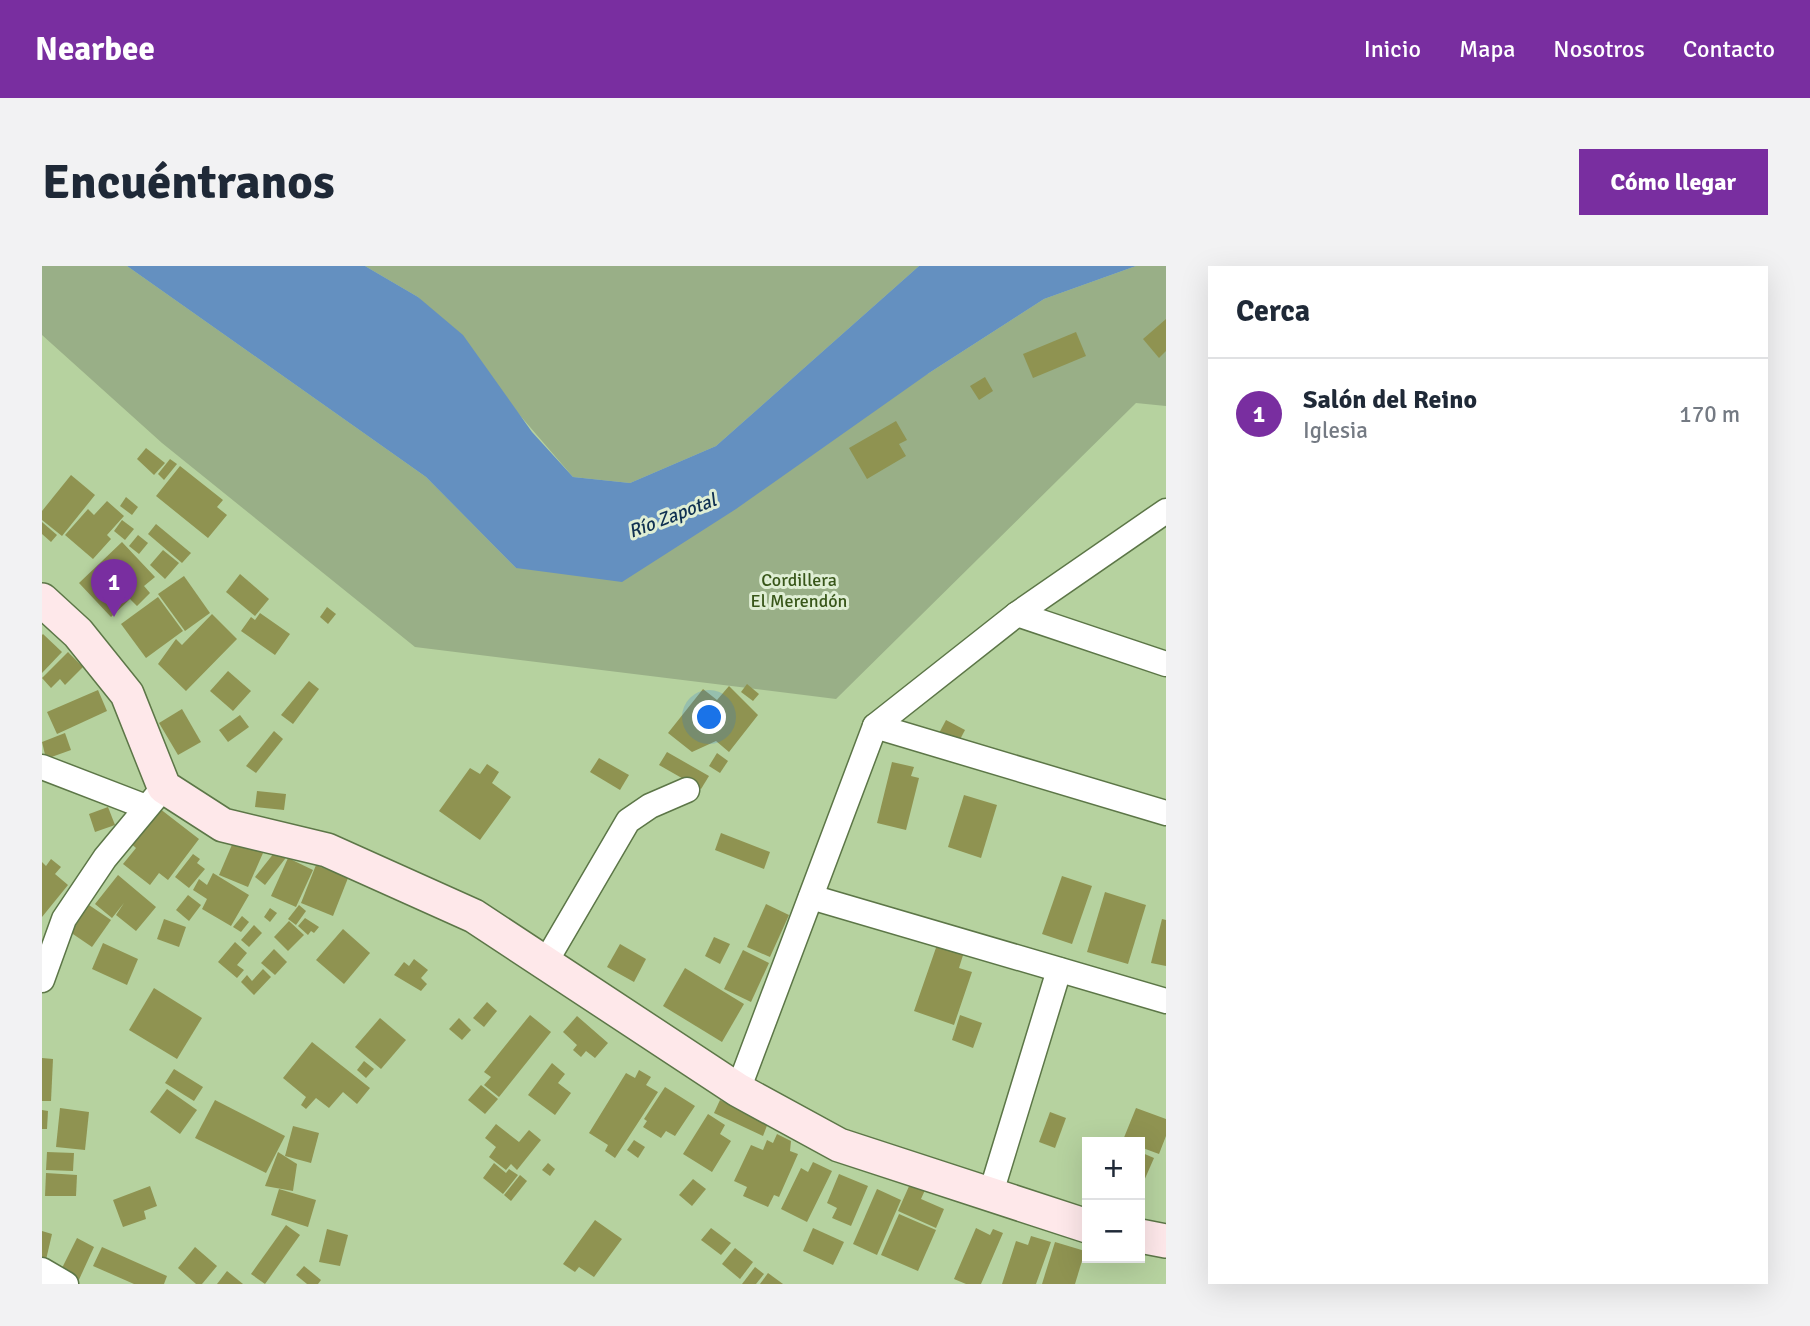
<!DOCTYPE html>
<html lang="es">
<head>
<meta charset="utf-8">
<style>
	:root { --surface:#fff; --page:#f2f2f3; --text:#1f2937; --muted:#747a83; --line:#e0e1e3; --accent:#792ea0 }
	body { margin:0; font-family:Signika,sans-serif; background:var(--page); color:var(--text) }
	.controls { position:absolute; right:21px; bottom:21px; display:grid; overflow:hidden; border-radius:0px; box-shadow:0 7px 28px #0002 }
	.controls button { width:63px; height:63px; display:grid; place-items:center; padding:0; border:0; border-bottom:2px solid var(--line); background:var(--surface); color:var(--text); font:35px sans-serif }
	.you { position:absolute; left:668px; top:452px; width:24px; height:24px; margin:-18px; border:5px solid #fff; border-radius:50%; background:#1a73e8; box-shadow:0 0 0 10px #1a73e833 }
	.badge { display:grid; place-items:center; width:46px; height:46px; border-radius:50%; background:var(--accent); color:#fff; font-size:23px; font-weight:700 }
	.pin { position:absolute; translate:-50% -58px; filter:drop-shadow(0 2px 4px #0008) }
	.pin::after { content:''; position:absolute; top:37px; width:24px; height:21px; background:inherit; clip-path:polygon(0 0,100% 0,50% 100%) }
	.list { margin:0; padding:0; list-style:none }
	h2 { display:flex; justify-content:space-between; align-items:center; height:91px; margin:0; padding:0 28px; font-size:30px }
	h2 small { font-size:23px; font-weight:400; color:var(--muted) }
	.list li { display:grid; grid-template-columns:46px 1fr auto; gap:21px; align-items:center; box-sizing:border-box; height:112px; padding:0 28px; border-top:2px solid var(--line) }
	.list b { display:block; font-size:26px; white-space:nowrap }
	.list p { margin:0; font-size:23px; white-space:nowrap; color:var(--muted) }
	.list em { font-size:23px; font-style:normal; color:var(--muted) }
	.map { position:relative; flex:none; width:1124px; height:1018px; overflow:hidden; border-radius:0px }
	header { display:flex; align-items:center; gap:42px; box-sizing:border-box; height:98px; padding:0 35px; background:var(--accent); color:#fff }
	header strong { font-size:33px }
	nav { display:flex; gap:38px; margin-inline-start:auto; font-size:24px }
	.intro { display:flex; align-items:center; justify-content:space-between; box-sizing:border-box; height:168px; padding:0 42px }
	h1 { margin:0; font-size:49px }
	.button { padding:18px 32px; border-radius:0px; background:var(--accent); color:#fff; font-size:24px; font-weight:700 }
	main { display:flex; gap:42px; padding:0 42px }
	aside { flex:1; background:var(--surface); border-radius:0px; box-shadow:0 7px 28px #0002 }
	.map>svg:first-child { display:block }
	.green { fill:#99af87 }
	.water { fill:#6490c0 }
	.building { fill:#8f9351 }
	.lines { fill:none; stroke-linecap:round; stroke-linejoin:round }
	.street-casing { stroke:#5c7647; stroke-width:27 }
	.secondary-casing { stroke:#5c7647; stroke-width:36 }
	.street { stroke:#fff; stroke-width:24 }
	.secondary { stroke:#fee8ea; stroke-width:33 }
	.labels { text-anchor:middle; stroke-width:6; stroke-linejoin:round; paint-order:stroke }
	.park-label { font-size:18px; fill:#385619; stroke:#dfeed4 }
	.water-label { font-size:19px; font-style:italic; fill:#0f3051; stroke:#dfeed4 }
</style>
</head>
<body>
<header>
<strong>Nearbee</strong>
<nav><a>Inicio</a><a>Mapa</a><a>Nosotros</a><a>Contacto</a></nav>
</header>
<div class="intro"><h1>Encuéntranos</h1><a class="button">Cómo llegar</a></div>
<main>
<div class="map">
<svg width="1124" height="1018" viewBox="0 0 1124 1018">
	<rect width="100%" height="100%" fill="#b6d29f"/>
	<g class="green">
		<polygon points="0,0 85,0 384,211 474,302 887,107 1002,33 1094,0 1124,0 1124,140 1094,137 794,433 373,381 120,177 0,69"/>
		<polygon points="323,0 877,0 674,180 588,217 531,211 376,31"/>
	</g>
	<polygon class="water" points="85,0 323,0 376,31 421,69 490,166 531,211 588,217 674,180 877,0 1094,0 1002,33 887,107 694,243 580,316 474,302 384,211"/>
	<g class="building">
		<polygon points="1124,53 1124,85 1117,92 1101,73"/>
		<polygon points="1034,66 1044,90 991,112 981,88"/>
		<polygon points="943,111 951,125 937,134 928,120"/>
		<polygon points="854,155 865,174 857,178 864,190 825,213 807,182"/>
		<polygon points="104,182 123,197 112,209 95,193"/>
		<polygon points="128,193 135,198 122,214 116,208"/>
		<polygon points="138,200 181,234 175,241 185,249 166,272 114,230"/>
		<polygon points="29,209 53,229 20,270 0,254 0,245"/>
		<polygon points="84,231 96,241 90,249 78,240"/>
		<polygon points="65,235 82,250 65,269 69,273 51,293 23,269 46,243 52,249"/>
		<polygon points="80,254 92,263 83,274 72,265"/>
		<polygon points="0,256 15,269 9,276 0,268"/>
		<polygon points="114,258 149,287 140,297 106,268"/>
		<polygon points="96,269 106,277 97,288 87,280"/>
		<polygon points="80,276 113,311 102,320 108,327 95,340 88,333 69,351 37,317"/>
		<polygon points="121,284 137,297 123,313 108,299"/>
		<polygon points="198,308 227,333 213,350 184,326"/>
		<polygon points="142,310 168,347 143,365 116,328"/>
		<polygon points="116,331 141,365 104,392 79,358"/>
		<polygon points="285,341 294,348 286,358 278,351"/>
		<polygon points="218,347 248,368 233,389 199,365 209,351 213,354"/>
		<polygon points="170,348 195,373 144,425 116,398 134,373 140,379"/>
		<polygon points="1,368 20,386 0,407 0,369"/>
		<polygon points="26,386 41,401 23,419 18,413 9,422 0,412"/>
		<polygon points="186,405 209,425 191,445 168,425"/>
		<polygon points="267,415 277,423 251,458 239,449"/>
		<polygon points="705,418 717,428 711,435 699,426"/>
		<polygon points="687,420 716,449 687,486 674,475 650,486 626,467 661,423 675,434"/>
		<polygon points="56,424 65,445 15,468 5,446"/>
		<polygon points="140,443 159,476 136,489 117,457"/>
		<polygon points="198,449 207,461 186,476 177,464"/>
		<polygon points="904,454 923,464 914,481 895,471"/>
		<polygon points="232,465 241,473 214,507 204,500"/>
		<polygon points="23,467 29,484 4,493 0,476"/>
		<polygon points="625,486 667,510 659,523 617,499"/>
		<polygon points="675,487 686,495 678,507 667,500"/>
		<polygon points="557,492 587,509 578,524 548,506"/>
		<polygon points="850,496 872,501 869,510 877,512 864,564 835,557"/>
		<polygon points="445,498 457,506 450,517 469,531 438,574 397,545 428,502 438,508"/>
		<polygon points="215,525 244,528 242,544 213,541"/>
		<polygon points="922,529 955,539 939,592 906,581"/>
		<polygon points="113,539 157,573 126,614 117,607 108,619 81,598 94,582 86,575"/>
		<polygon points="66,541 73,559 53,566 47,548"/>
		<polygon points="679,567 728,586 722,603 673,584"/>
		<polygon points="192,574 221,587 206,621 177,609"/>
		<polygon points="236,582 246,589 223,619 213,611"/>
		<polygon points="151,588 158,593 155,597 163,603 147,622 133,611"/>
		<polygon points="246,592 271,604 254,641 229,630"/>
		<polygon points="9,593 19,601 13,608 26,619 0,651 0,596 4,600"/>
		<polygon points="274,599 306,612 291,650 259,637"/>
		<polygon points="171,607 207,629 189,660 160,643 165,633 151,624 157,613 165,619"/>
		<polygon points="76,609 114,641 94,665 74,649 82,637 70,652 53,638"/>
		<polygon points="1020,610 1050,620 1030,678 1000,668"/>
		<polygon points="1063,626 1104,639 1086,698 1045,686"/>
		<polygon points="146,629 159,639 147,655 134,644"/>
		<polygon points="724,638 747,649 728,691 705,681"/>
		<polygon points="47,639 69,654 50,681 28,666"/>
		<polygon points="257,639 264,645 254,659 246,653"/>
		<polygon points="228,642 235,647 228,656 222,651"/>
		<polygon points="200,650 207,656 199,666 191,661"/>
		<polygon points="263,652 277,661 272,667 269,665 266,669 256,660"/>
		<polygon points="122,653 144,661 137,681 115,673"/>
		<polygon points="1120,653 1124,654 1124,700 1109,697"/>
		<polygon points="247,655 262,669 246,685 232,671"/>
		<polygon points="212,659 220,667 207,681 199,674"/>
		<polygon points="301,663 328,687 302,718 274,694"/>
		<polygon points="672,671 688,678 678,698 663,690"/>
		<polygon points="193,676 205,687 195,699 202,704 195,712 176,696"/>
		<polygon points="896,676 922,686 917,702 930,706 912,759 872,745"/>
		<polygon points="61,677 96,693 85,719 50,703"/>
		<polygon points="578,678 604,693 592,716 565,701"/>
		<polygon points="232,683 245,696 233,709 219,697"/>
		<polygon points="701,684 727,697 709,736 682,723"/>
		<polygon points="372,693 386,704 379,712 385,718 379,725 352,709 362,696 367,700"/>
		<polygon points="643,702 702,738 680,776 621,740"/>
		<polygon points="221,703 229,711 212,729 199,716 205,709 210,715"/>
		<polygon points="112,722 160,752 135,793 87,764"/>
		<polygon points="445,736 455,745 442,761 431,752"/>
		<polygon points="488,749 509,766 457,831 442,819 449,811 442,806"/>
		<polygon points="918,749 940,757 931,782 910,774"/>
		<polygon points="535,750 566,777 553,792 544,785 539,791 531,784 535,779 521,766"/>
		<polygon points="338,752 364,774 339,803 313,781"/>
		<polygon points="417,752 429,764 420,774 407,763"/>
		<polygon points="270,776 328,822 315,838 301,826 287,842 274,832 264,843 259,839 264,831 241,812"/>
		<polygon points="0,792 11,793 9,835 0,835"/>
		<polygon points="322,795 332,803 324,812 315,804"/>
		<polygon points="510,797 523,808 516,817 529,827 513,849 486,829"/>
		<polygon points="132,803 161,821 152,835 123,817"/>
		<polygon points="597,804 609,811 604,819 616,826 573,892 563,885 566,879 547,867 584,807 593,812"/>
		<polygon points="439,819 456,833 443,848 426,834"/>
		<polygon points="623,821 653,840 633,870 624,865 619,872 601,861 605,855 602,853"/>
		<polygon points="125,823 155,844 138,868 108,846"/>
		<polygon points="173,834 243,870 224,907 153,872"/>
		<polygon points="678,834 726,857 721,870 672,847"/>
		<polygon points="18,842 47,846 43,884 14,881"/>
		<polygon points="1094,842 1124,853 1124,870 1117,888 1098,881 1098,876 1081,874"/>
		<polygon points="0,844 6,845 5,863 0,863"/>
		<polygon points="1008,846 1024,852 1013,882 997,876"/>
		<polygon points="666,848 683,859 678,868 689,875 670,906 641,888"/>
		<polygon points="454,858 477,876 487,864 499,874 475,904 469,898 464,904 447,891 454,881 443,872"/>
		<polygon points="251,860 277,867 269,897 243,890"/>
		<polygon points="735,868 749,875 748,885 756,888 737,931 732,929 726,941 701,930 705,921 692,915 709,879 721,884 725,874 731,877"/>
		<polygon points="592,874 603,881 596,892 585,884"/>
		<polygon points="5,886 32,887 31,905 4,904"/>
		<polygon points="236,886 255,898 251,925 223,920"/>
		<polygon points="1098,886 1112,892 1098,924"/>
		<polygon points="771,896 790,905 765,956 739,943 759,902 766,906"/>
		<polygon points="452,897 464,907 467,903 476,909 461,928 441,912"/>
		<polygon points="506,897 513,903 508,910 500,904"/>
		<polygon points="4,907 35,909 34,930 3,930"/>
		<polygon points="797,908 826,920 809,960 790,952 795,942 785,937"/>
		<polygon points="478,909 485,915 469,935 462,929"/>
		<polygon points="651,913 664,923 650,940 637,929"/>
		<polygon points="868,918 883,924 879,933 902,943 894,962 856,945"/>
		<polygon points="108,920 115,940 102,945 104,953 81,961 71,934"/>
		<polygon points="237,923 274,934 266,961 229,949"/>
		<polygon points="835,923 859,934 835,989 811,978"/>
		<polygon points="857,948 894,964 876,1005 839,989"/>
		<polygon points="553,954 580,973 552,1011 537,1001 533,1006 521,998"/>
		<polygon points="244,959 258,969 223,1018 209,1008"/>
		<polygon points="669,962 689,977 679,989 659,974"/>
		<polygon points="771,962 802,976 791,999 761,985"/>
		<polygon points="934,962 948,969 951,963 961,967 939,1018 924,1018 912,1013"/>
		<polygon points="285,963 306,969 298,1000 277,996"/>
		<polygon points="0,965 10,968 3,998 0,997"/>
		<polygon points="989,970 1009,976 994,1018 960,1018 974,975 986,979"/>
		<polygon points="35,972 52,981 35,1018 15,1012"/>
		<polygon points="1013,976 1043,985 1033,1018 1000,1018"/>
		<polygon points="60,981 125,1010 122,1018 92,1018 51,1000"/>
		<polygon points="153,981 175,1000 160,1018 154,1018 136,1002"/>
		<polygon points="693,982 711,996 698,1013 680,998"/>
		<polygon points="262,1000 279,1014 276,1018 265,1018 254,1009"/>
		<polygon points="713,1001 722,1008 714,1018 700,1018"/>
		<polygon points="185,1005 201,1018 175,1018"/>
		<polygon points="726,1007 741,1018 718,1018"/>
	</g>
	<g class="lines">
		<g class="street-casing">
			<g id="street">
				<polyline points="975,348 1124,398"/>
				<polyline points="833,460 1124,547"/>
				<polyline points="0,501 104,541"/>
				<polyline points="769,631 1124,735"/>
				<polyline points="503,697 586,555 608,540 645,524"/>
				<polyline points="0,714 22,653 63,592 122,521"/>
				<polyline points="696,824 833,460 975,348 1124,245"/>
				<polyline points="948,930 1017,704"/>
				<polyline points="0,1004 24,1018"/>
			</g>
		</g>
		<g class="secondary-casing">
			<g id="secondary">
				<polyline points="0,334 36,367 85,428 122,521 181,559 285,584 432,650 696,824 797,879 1045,960"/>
				<polyline points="1098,970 1124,975"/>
			</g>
		</g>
		<use href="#street" class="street"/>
		<use href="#secondary" class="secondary"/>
	</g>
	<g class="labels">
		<g class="park-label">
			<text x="757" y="320">Cordillera<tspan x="757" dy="21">El Merendón</tspan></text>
		</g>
		<g class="water-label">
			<text transform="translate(630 249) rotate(-21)" y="7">Río Zapotal</text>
		</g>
	</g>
</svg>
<div class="controls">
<button>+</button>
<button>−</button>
</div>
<div class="you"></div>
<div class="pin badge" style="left:72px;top:351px">1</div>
</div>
<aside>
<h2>Cerca<small></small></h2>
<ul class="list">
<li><span class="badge">1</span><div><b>Salón del Reino</b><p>Iglesia</p></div><em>170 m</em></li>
</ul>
</aside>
</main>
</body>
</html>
